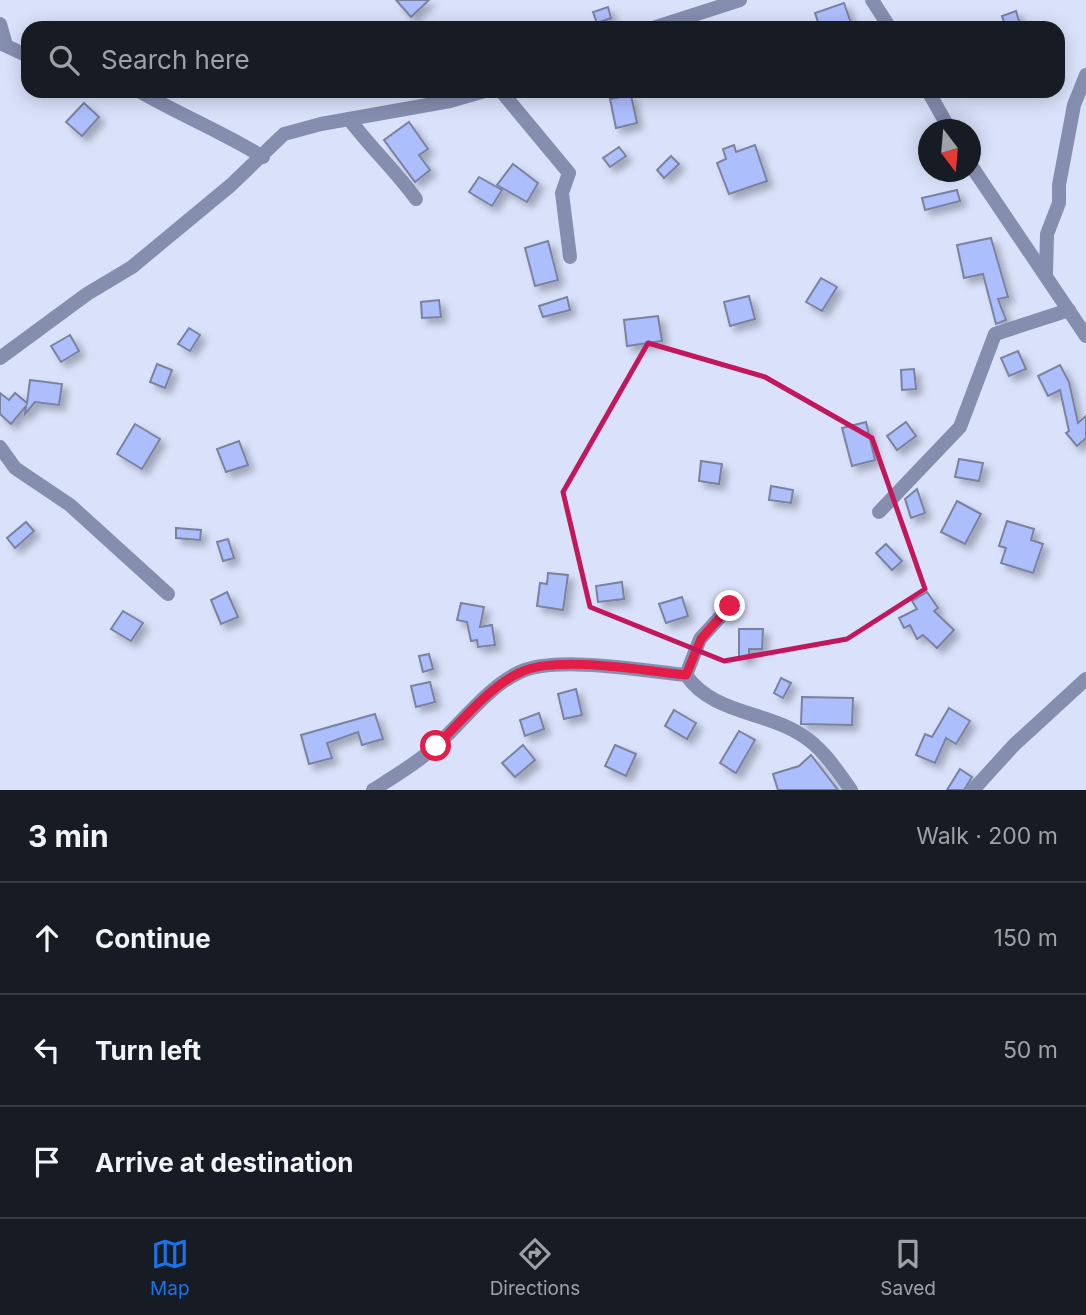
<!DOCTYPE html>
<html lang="en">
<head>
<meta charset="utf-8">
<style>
	:root { --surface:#171b24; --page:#20242c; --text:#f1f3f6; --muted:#9ea1a6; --line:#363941; --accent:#1a73e8 }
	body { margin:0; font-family:Inter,sans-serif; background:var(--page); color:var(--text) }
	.compass { position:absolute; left:918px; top:119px; width:63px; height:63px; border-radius:50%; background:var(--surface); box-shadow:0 4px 18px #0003; rotate:164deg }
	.stop { position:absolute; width:21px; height:21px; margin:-16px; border:5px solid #e11d48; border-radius:50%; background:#fff }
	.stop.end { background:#e11d48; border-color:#fff; box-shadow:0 2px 7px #0008 }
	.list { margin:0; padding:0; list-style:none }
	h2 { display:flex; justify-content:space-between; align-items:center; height:91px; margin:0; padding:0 28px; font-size:30px }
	h2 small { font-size:23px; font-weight:400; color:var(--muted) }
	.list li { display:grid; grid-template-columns:46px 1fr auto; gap:21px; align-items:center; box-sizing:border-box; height:112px; padding:0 28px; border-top:2px solid var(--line) }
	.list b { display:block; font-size:26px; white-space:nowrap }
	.list em { font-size:23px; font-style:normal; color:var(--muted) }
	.icon { flex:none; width:38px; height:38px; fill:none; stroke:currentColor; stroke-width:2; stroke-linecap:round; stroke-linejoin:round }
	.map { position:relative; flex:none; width:1086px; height:790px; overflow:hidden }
	.search { position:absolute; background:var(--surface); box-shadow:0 4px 18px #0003; left:21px; right:21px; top:21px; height:77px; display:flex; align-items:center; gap:18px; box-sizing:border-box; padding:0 24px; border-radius:21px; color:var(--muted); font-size:26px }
	.sheet { height:427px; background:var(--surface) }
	nav { display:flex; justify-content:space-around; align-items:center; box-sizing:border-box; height:98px; border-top:2px solid var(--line); background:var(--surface); font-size:19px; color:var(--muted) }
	nav a { display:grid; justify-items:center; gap:4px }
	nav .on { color:var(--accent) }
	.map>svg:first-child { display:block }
	.building { fill:#acbefc; stroke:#7a829f; stroke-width:2; filter:url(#shadow) }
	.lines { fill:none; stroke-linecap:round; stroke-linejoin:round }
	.minor { stroke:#858eaf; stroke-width:14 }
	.route { stroke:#e11d48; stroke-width:9 }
	.marked { fill:none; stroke:#c2185b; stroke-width:5; stroke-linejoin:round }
</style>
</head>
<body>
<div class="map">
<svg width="1086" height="790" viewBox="0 0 1086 790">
	<defs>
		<filter id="shadow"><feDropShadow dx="5.5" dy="5.5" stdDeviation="3.5" flood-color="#0004"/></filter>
	</defs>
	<rect width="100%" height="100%" fill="#dae2fb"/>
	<g class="building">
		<polygon points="396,0 429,0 411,17"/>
		<polygon points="844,3 852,26 820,28 815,13"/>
		<polygon points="608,7 611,18 597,23 593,12"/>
		<polygon points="1016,11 1021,28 1006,28 1002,16"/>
		<polygon points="631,95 637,123 616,128 610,99"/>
		<polygon points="84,103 99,117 82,136 66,122"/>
		<polygon points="409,122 428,149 419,155 430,170 415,182 384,140"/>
		<polygon points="734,145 736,152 755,145 767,181 729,194 717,163 726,159 723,149"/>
		<polygon points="619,147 626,156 610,167 603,158"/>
		<polygon points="671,156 679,164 664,178 657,170"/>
		<polygon points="513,164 538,183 527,202 497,185"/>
		<polygon points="479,177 502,190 492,206 469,192"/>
		<polygon points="957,190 960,201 925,210 922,198"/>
		<polygon points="991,238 1008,297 998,299 1006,320 996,324 983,274 964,278 957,245"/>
		<polygon points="548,241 558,280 535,286 525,248"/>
		<polygon points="821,278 837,287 822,311 806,302"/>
		<polygon points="749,296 755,319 730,326 724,302"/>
		<polygon points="567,297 570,310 543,317 539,306"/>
		<polygon points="439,300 441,317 422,318 421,302"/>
		<polygon points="658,316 662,341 627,346 624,320"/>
		<polygon points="189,328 200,335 190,351 178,344"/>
		<polygon points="70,335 79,351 61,362 51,346"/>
		<polygon points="1018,351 1026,369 1009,376 1001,358"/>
		<polygon points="157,364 172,370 165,388 150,382"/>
		<polygon points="1060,365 1069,382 1078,423 1086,416 1086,438 1077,446 1066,433 1069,431 1060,390 1048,396 1038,376"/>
		<polygon points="914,369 916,389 902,390 901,370"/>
		<polygon points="30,380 62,384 59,405 35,402 25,414 26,406 11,424 0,414 0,393 9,400 15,393 27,403"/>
		<polygon points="866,422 875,460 852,466 842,428"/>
		<polygon points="906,422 916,436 897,450 887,436"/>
		<polygon points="135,424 160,439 142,469 117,454"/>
		<polygon points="239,441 248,465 226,472 217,449"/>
		<polygon points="959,459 983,463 979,481 955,477"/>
		<polygon points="701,461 722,464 719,484 699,481"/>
		<polygon points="771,486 793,490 791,503 769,500"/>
		<polygon points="917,489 925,513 911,518 905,499"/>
		<polygon points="957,501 981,514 965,544 941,532"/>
		<polygon points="1007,521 1034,529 1031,540 1043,544 1033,573 1001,563 1006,548 999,546"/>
		<polygon points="26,522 34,531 15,548 7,538"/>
		<polygon points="176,528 201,530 200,540 176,538"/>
		<polygon points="228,539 234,558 223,561 217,542"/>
		<polygon points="886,544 902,561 892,570 876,553"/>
		<polygon points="548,573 568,575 563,610 537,606 540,583 547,584"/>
		<polygon points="622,582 624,599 598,602 596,586"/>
		<polygon points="227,592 238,617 221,624 211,600"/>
		<polygon points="927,592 938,608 934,611 954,630 937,648 923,635 917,639 910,625 904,628 899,618 917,609 912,601"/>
		<polygon points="682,597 688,616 666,623 659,604"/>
		<polygon points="461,603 484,607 480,627 492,625 495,645 478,647 477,640 471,641 467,622 457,620"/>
		<polygon points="123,611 143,623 131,641 111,629"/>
		<polygon points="739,629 763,629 762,649 749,649 749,658 739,658"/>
		<polygon points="429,654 433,669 423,672 419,656"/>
		<polygon points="781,678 791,683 783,698 774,693"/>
		<polygon points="430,682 435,702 416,707 411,686"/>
		<polygon points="576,689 582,715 564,719 558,694"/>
		<polygon points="802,697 853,698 852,725 801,724"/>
		<polygon points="949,708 970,721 956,744 946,738 935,763 916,755 925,734 932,737"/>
		<polygon points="674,710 696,723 687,739 665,726"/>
		<polygon points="539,713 544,729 525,736 520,720"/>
		<polygon points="375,714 383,739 362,745 358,732 327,743 332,758 309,764 301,735"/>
		<polygon points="739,731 755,740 736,773 720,763"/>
		<polygon points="523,745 535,760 515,777 502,763"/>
		<polygon points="615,745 636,754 626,776 605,766"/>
		<polygon points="811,755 838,790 778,790 773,774 799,766"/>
		<polygon points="960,769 972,777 964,790 947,790"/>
	</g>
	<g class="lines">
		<g class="minor">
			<polyline points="872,0 890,28"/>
			<polyline points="0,24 6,45"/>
			<polyline points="653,28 740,0"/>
			<polyline points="0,43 28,56"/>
			<path d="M139,91c41,24 84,41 124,66"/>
			<polyline points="501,91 569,173 562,193 570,257"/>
			<polyline points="928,91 950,130"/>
			<path d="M349,119c21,28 46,51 67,80"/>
			<polyline points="970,164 1086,336"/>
			<polyline points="1046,273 1047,234 1059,203 1059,185 1074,105 1086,75"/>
			<polyline points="0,358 87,294 132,267 231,185 284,134 321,124 450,101 485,91"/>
			<polyline points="0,447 15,468 70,505 168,594"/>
			<polyline points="879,512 960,427 995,334 1069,310"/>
			<polyline points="686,675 700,639 730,606"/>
			<path d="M373,790c22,-14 47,-29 66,-47 25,-23 50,-57 81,-71 36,-17 126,-1 166,3 26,38 77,36 114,59 22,13 36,35 51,56"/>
			<polyline points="973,790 1014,745 1086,679"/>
		</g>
	</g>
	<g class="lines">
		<path class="route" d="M436,746c23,-22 56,-62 85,-74 37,-17 124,-1 165,3l15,-36 29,-33"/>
	</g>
	<path class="marked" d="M648,343l117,34 107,61 53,151 -78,50 -123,22 -134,-54 -27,-115z"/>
</svg>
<svg class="compass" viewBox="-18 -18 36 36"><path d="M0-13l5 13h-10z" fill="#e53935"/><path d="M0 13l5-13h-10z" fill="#9ea1a6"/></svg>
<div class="stop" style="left:436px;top:746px"></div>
<div class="stop end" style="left:730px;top:606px"></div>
<div class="search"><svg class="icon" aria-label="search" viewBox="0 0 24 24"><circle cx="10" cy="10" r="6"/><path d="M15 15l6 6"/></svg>Search here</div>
</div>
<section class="sheet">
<h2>3 min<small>Walk · 200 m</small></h2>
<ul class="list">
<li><svg class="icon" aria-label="ahead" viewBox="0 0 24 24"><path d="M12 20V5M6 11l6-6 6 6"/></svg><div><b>Continue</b></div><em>150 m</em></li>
<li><svg class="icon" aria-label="left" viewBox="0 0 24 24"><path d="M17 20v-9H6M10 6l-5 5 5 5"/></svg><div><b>Turn left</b></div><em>50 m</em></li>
<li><svg class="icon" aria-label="arrive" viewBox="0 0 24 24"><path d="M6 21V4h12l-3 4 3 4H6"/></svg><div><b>Arrive at destination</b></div></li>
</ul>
</section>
<nav>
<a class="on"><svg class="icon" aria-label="map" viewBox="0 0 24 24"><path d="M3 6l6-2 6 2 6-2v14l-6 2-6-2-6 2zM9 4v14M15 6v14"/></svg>Map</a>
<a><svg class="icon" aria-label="directions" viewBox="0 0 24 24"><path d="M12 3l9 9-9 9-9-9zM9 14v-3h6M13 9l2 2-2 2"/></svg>Directions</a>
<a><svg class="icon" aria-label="saved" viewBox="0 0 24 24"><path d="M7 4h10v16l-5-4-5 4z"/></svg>Saved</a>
</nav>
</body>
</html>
